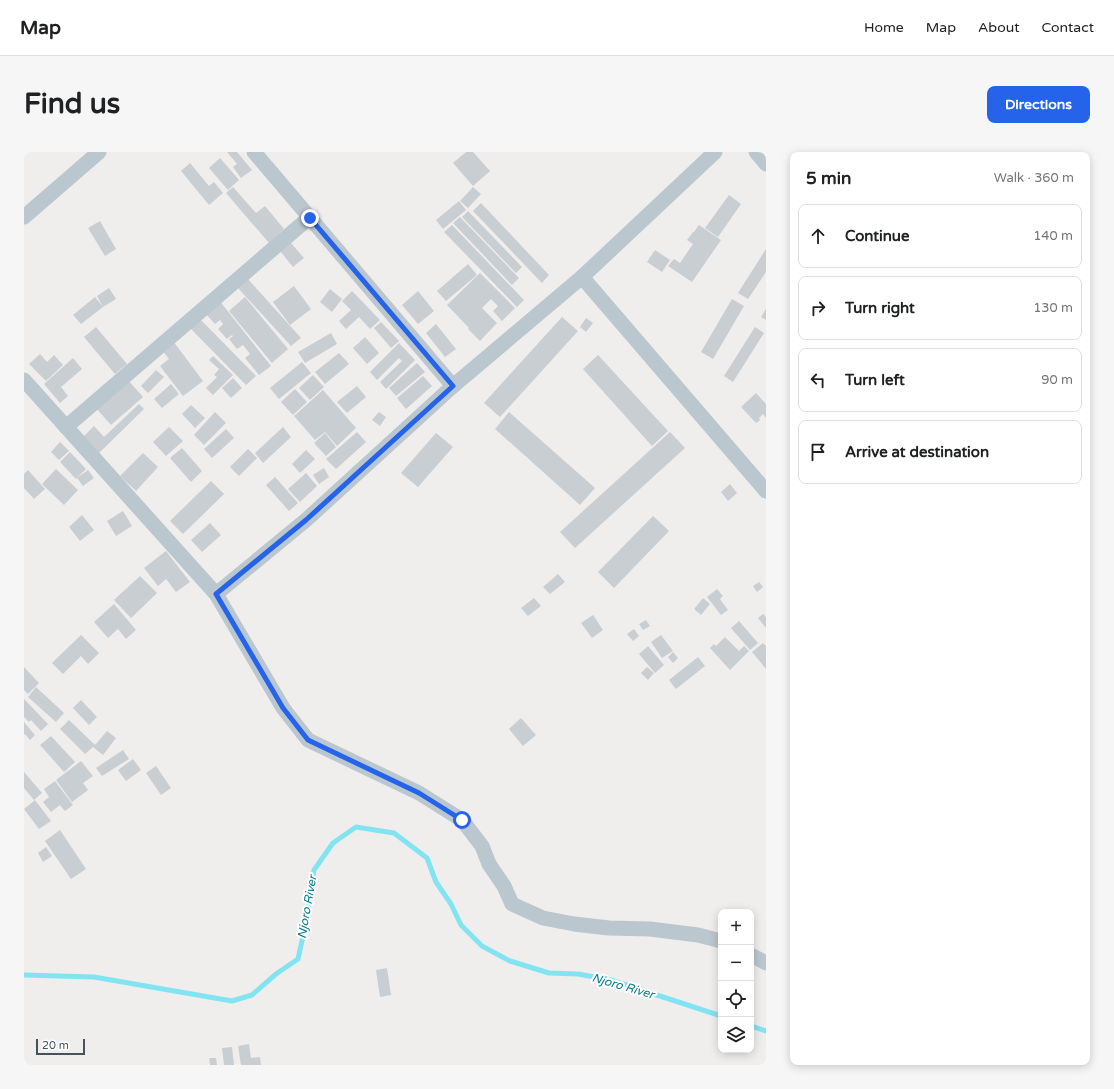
<!DOCTYPE html>
<html lang="en">
<head>
<meta charset="utf-8">
<style>
	:root { --surface:#fff; --page:#f6f6f6; --text:#202124; --muted:#757577; --line:#e0e0e0; --accent:#2563eb }
	body { margin:0; font-family:"Varela Round",sans-serif; background:var(--page); color:var(--text) }
	.controls { position:absolute; right:12px; bottom:12px; display:grid; overflow:hidden; border-radius:8px; box-shadow:0 2px 10px #0003 }
	.controls button { width:36px; height:36px; display:grid; place-items:center; padding:0; border:0; border-bottom:1px solid var(--line); background:var(--surface); color:var(--text); font:20px sans-serif }
	.scale { position:absolute; left:12px; bottom:10px; width:49px; box-sizing:border-box; padding-left:4px; border:2px solid #44535c; border-top:0; font-size:11px; line-height:14px; white-space:nowrap; color:#44535c; -webkit-text-stroke:3px #fff; paint-order:stroke }
	.stop { position:absolute; width:12px; height:12px; margin:-9px; border:3px solid #2563eb; border-radius:50%; background:#fff }
	.stop.end { background:#2563eb; border-color:#fff; box-shadow:0 1px 4px #0008 }
	.list { margin:0; padding:0; list-style:none }
	h2 { display:flex; justify-content:space-between; align-items:center; height:52px; margin:0; padding:0 16px; font-size:17px }
	h2 small { font-size:13px; font-weight:400; color:var(--muted) }
	.list li { display:grid; grid-template-columns:26px 1fr auto; gap:12px; align-items:center; box-sizing:border-box; height:64px; margin:0 8px 8px; padding:0 8px; border:1px solid var(--line); border-radius:8px }
	.list b { display:block; font-size:15px; white-space:nowrap }
	.list em { font-size:13px; font-style:normal; color:var(--muted) }
	.icon { flex:none; width:22px; height:22px; fill:none; stroke:currentColor; stroke-width:2; stroke-linecap:round; stroke-linejoin:round }
	.map { position:relative; flex:none; width:742px; height:913px; overflow:hidden; border-radius:8px }
	header { display:flex; align-items:center; gap:24px; box-sizing:border-box; height:56px; padding:0 20px; background:var(--surface); border-bottom:1px solid var(--line) }
	header strong { font-size:19px }
	nav { display:flex; gap:22px; margin-inline-start:auto; font-size:14px }
	.intro { display:flex; align-items:center; justify-content:space-between; box-sizing:border-box; height:96px; padding:0 24px }
	h1 { margin:0; font-size:28px }
	.button { padding:10px 18px; border-radius:8px; background:var(--accent); color:#fff; font-size:14px; font-weight:700 }
	main { display:flex; gap:24px; padding:0 24px }
	aside { flex:1; background:var(--surface); border-radius:8px; box-shadow:0 2px 10px #0003 }
	.map>svg:first-child { display:block }
	.lines { fill:none; stroke-linecap:round; stroke-linejoin:round }
	.stream { stroke:#82e4f1; stroke-width:5 }
	.building { fill:#c9ced3 }
	.minor { stroke:#bac7ce; stroke-width:15 }
	.route { stroke:#2563eb; stroke-width:5 }
	.labels { text-anchor:middle; stroke-width:4; stroke-linejoin:round; paint-order:stroke }
	.water-label { font-size:12px; font-style:italic; fill:#068090; stroke:#fff }
</style>
</head>
<body>
<header>
<strong>Map</strong>
<nav><a>Home</a><a>Map</a><a>About</a><a>Contact</a></nav>
</header>
<div class="intro"><h1>Find us</h1><a class="button">Directions</a></div>
<main>
<div class="map">
<svg width="742" height="913" viewBox="0 0 742 913">
	<rect width="100%" height="100%" fill="#f0eded"/>
	<g class="lines">
		<g class="stream">
			<polyline points="0,823 70,825 208,849 228,843 252,822 274,807 283,766 290,718 309,691 332,675 370,681 403,706 412,730 427,752 437,773 458,794 486,809 525,821 554,822 587,828 697,864"/>
			<polyline points="727,874 742,879"/>
		</g>
	</g>
	<g class="building">
		<polygon points="203,0 213,0 228,18 217,26 209,15 213,12"/>
		<polygon points="442,0 449,0 466,19 449,34 429,11"/>
		<polygon points="196,6 215,28 204,38 185,16"/>
		<polygon points="166,11 185,34 190,30 199,41 185,53 157,19"/>
		<polygon points="209,35 232,61 241,54 260,77 245,91 202,41"/>
		<polygon points="449,35 457,42 444,56 436,49"/>
		<polygon points="705,43 717,52 694,85 681,76"/>
		<polygon points="435,49 442,58 419,77 412,68"/>
		<polygon points="457,51 525,123 518,131 449,59"/>
		<polygon points="444,59 498,115 492,121 438,65"/>
		<polygon points="436,65 495,126 488,133 429,71"/>
		<polygon points="76,69 92,97 81,104 64,76"/>
		<polygon points="428,73 500,148 493,155 420,80"/>
		<polygon points="675,73 697,88 668,130 644,114 650,107 656,111 669,92 663,88 669,80 670,80"/>
		<polygon points="266,90 280,106 269,115 256,99"/>
		<polygon points="742,97 742,120 724,147 714,141"/>
		<polygon points="631,98 646,108 638,120 623,110"/>
		<polygon points="444,112 453,123 422,149 413,139"/>
		<polygon points="456,121 491,156 478,169 469,159 474,154 467,147 458,156 473,171 456,189 444,177 445,176 423,153"/>
		<polygon points="223,126 277,186 267,194 213,135"/>
		<polygon points="270,134 287,157 266,173 249,150"/>
		<polygon points="85,136 92,147 79,155 73,144"/>
		<polygon points="306,137 318,147 308,160 296,150"/>
		<polygon points="328,139 356,168 346,177 335,165 322,177 315,169 327,158 318,149"/>
		<polygon points="394,139 410,159 394,172 378,153"/>
		<polygon points="71,145 79,155 57,172 49,163"/>
		<polygon points="221,145 264,197 248,211 205,159"/>
		<polygon points="708,147 720,154 689,207 677,200"/>
		<polygon points="195,148 247,214 235,223 221,206 226,202 219,193 213,197 205,187 209,184 208,183 203,187 194,177 199,172 196,168 191,172 182,162"/>
		<polygon points="742,157 742,168 737,165"/>
		<polygon points="538,165 554,179 476,265 460,251"/>
		<polygon points="562,166 569,171 562,180 556,175"/>
		<polygon points="176,167 232,224 222,233 166,176"/>
		<polygon points="357,170 375,189 367,196 350,176"/>
		<polygon points="412,172 432,197 421,205 402,181"/>
		<polygon points="72,175 103,212 91,222 60,185"/>
		<polygon points="731,175 740,181 709,230 700,224"/>
		<polygon points="307,181 313,192 281,211 274,200"/>
		<polygon points="341,185 355,201 343,212 329,196"/>
		<polygon points="149,189 179,229 159,244 136,214 145,207 138,198"/>
		<polygon points="375,191 391,208 362,237 356,230 378,209 375,206 353,228 346,220"/>
		<polygon points="315,201 325,212 301,232 291,220"/>
		<polygon points="16,202 23,210 30,203 39,213 22,229 5,212"/>
		<polygon points="574,203 644,279 628,294 559,217"/>
		<polygon points="189,204 209,223 189,243 182,236 193,225 190,223 195,217 185,208"/>
		<polygon points="49,206 58,217 37,235 44,244 36,251 20,232"/>
		<polygon points="278,210 287,221 255,247 246,236"/>
		<polygon points="393,211 401,220 372,244 365,236"/>
		<polygon points="132,218 140,225 124,241 117,234"/>
		<polygon points="289,223 300,235 286,248 275,236"/>
		<polygon points="399,224 408,234 382,257 373,246"/>
		<polygon points="209,226 218,236 207,246 198,236"/>
		<polygon points="104,228 119,245 87,273 72,256"/>
		<polygon points="147,232 155,242 138,256 130,247"/>
		<polygon points="333,234 342,245 323,261 313,250"/>
		<polygon points="271,237 283,250 269,263 257,250"/>
		<polygon points="299,238 332,276 313,294 301,280 291,288 270,264"/>
		<polygon points="732,241 742,252 742,266 739,262 735,266 736,268 732,271 717,255"/>
		<polygon points="115,252 120,257 75,301 60,284 70,274 80,285"/>
		<polygon points="167,253 181,266 171,276 158,262"/>
		<polygon points="191,260 202,271 180,293 170,283"/>
		<polygon points="355,260 362,265 356,274 348,268"/>
		<polygon points="485,260 571,336 556,353 471,277"/>
		<polygon points="145,275 159,289 142,304 129,290"/>
		<polygon points="259,275 267,285 239,311 231,301"/>
		<polygon points="202,277 210,286 188,306 180,297"/>
		<polygon points="333,280 342,290 312,317 302,307"/>
		<polygon points="646,280 661,296 551,396 536,380"/>
		<polygon points="301,281 312,295 302,304 290,291"/>
		<polygon points="412,281 429,295 394,335 377,321"/>
		<polygon points="36,290 45,299 35,308 27,300"/>
		<polygon points="158,296 178,319 167,330 146,306"/>
		<polygon points="224,297 233,306 215,324 206,315"/>
		<polygon points="282,298 291,307 276,321 268,312"/>
		<polygon points="46,300 62,317 52,327 36,310"/>
		<polygon points="119,301 134,315 112,339 96,324"/>
		<polygon points="300,316 305,325 295,332 289,323"/>
		<polygon points="32,317 54,338 40,353 18,332"/>
		<polygon points="4,318 21,337 10,347 0,336 0,322"/>
		<polygon points="64,318 70,326 59,334 53,326"/>
		<polygon points="282,321 293,334 276,350 264,337"/>
		<polygon points="251,325 274,351 265,359 242,333"/>
		<polygon points="187,329 200,342 159,382 146,369"/>
		<polygon points="706,332 713,341 704,349 697,340"/>
		<polygon points="99,359 108,374 92,384 83,369"/>
		<polygon points="58,363 70,378 56,389 45,375"/>
		<polygon points="629,364 645,379 590,436 574,420"/>
		<polygon points="186,371 197,383 178,400 167,388"/>
		<polygon points="142,399 166,430 152,440 142,427 134,434 120,416"/>
		<polygon points="534,422 541,430 526,442 519,435"/>
		<polygon points="116,424 133,441 107,466 90,448"/>
		<polygon points="735,430 739,435 733,440 729,434"/>
		<polygon points="693,437 699,444 696,447 704,458 697,463 683,445"/>
		<polygon points="510,446 517,454 504,464 497,456"/>
		<polygon points="679,446 686,452 677,463 670,457"/>
		<polygon points="90,452 112,478 102,487 94,477 84,486 70,470"/>
		<polygon points="739,462 742,465 742,476 734,466"/>
		<polygon points="569,463 579,478 568,486 557,471"/>
		<polygon points="622,468 626,474 619,478 615,472"/>
		<polygon points="715,469 734,491 726,498 707,476"/>
		<polygon points="610,477 615,484 609,489 603,482"/>
		<polygon points="57,483 75,501 64,512 57,504 39,522 28,511"/>
		<polygon points="637,483 649,499 638,506 627,490"/>
		<polygon points="701,485 715,499 720,494 725,499 706,518 686,496 690,492 692,494"/>
		<polygon points="739,491 742,494 742,517 728,500"/>
		<polygon points="624,494 640,513 631,521 615,502"/>
		<polygon points="649,500 654,506 649,511 644,505"/>
		<polygon points="674,505 681,514 652,537 645,528"/>
		<polygon points="0,515 15,531 4,542 0,538"/>
		<polygon points="623,515 630,521 624,528 617,521"/>
		<polygon points="12,535 40,561 32,570 4,545"/>
		<polygon points="0,547 24,572 17,579 7,568 5,570 0,565"/>
		<polygon points="57,548 73,565 65,573 49,556"/>
		<polygon points="497,566 512,583 499,594 485,577"/>
		<polygon points="45,568 71,593 83,579 92,586 79,603 69,595 61,602 36,577"/>
		<polygon points="0,570 11,583 6,588 1,582 0,583"/>
		<polygon points="27,584 51,610 40,620 16,593"/>
		<polygon points="99,598 105,607 78,624 72,616"/>
		<polygon points="109,607 117,618 102,629 94,618"/>
		<polygon points="57,609 69,624 59,631 64,638 48,650 32,628"/>
		<polygon points="132,614 147,636 137,643 122,621"/>
		<polygon points="0,620 18,641 10,648 0,636"/>
		<polygon points="31,629 49,653 41,659 36,653 27,660 19,650 25,645 20,637"/>
		<polygon points="11,648 27,669 15,677 0,657"/>
		<polygon points="36,678 62,717 47,727 21,689"/>
		<polygon points="22,695 28,704 19,710 14,701"/>
		<polygon points="363,816 367,843 356,845 352,818"/>
		<polygon points="225,892 227,906 236,905 237,913 217,913 214,894"/>
		<polygon points="208,895 210,913 200,913 198,896"/>
		<polygon points="185,906 192,906 193,913 186,913"/>
	</g>
	<g class="lines">
		<g class="minor">
			<polyline points="732,0 742,12"/>
			<polyline points="0,65 75,0"/>
			<polyline points="558,125 742,339"/>
			<polyline points="0,228 192,442 259,556 284,588 395,641 438,668 458,694 465,712 480,734 488,752 519,766 550,772 585,776 626,777 674,783 697,789"/>
			<polyline points="429,234 558,125 691,0"/>
			<polyline points="42,275 286,65"/>
			<polyline points="192,442 282,368 429,234 230,0"/>
			<polyline points="727,803 742,811"/>
		</g>
	</g>
	<g class="lines">
		<polyline class="route" points="286,66 429,234 282,368 192,442 259,556 284,588 395,641 438,668"/>
	</g>
	<g class="labels">
		<g class="water-label">
			<text transform="translate(283 755) rotate(-80)" y="4">Njoro River</text>
			<text transform="translate(599 834) rotate(16)" y="4">Njoro River</text>
		</g>
	</g>
</svg>
<div class="controls">
<button>+</button>
<button>−</button>
<button><svg class="icon" aria-label="locate" viewBox="0 0 24 24"><circle cx="12" cy="12" r="6"/><path d="M12 2v4M12 18v4M2 12h4M18 12h4"/></svg></button>
<button><svg class="icon" aria-label="layers" viewBox="0 0 24 24"><path d="M12 4l9 5-9 5-9-5zM3 14l9 5 9-5"/></svg></button>
</div>
<div class="scale">20 m</div>
<div class="stop" style="left:438px;top:668px"></div>
<div class="stop end" style="left:286px;top:66px"></div>
</div>
<aside>
<h2>5 min<small>Walk · 360 m</small></h2>
<ul class="list">
<li><svg class="icon" aria-label="ahead" viewBox="0 0 24 24"><path d="M12 20V5M6 11l6-6 6 6"/></svg><div><b>Continue</b></div><em>140 m</em></li>
<li><svg class="icon" aria-label="right" viewBox="0 0 24 24"><path d="M7 20v-9h11M14 6l5 5-5 5"/></svg><div><b>Turn right</b></div><em>130 m</em></li>
<li><svg class="icon" aria-label="left" viewBox="0 0 24 24"><path d="M17 20v-9H6M10 6l-5 5 5 5"/></svg><div><b>Turn left</b></div><em>90 m</em></li>
<li><svg class="icon" aria-label="arrive" viewBox="0 0 24 24"><path d="M6 21V4h12l-3 4 3 4H6"/></svg><div><b>Arrive at destination</b></div></li>
</ul>
</aside>
</main>
</body>
</html>
